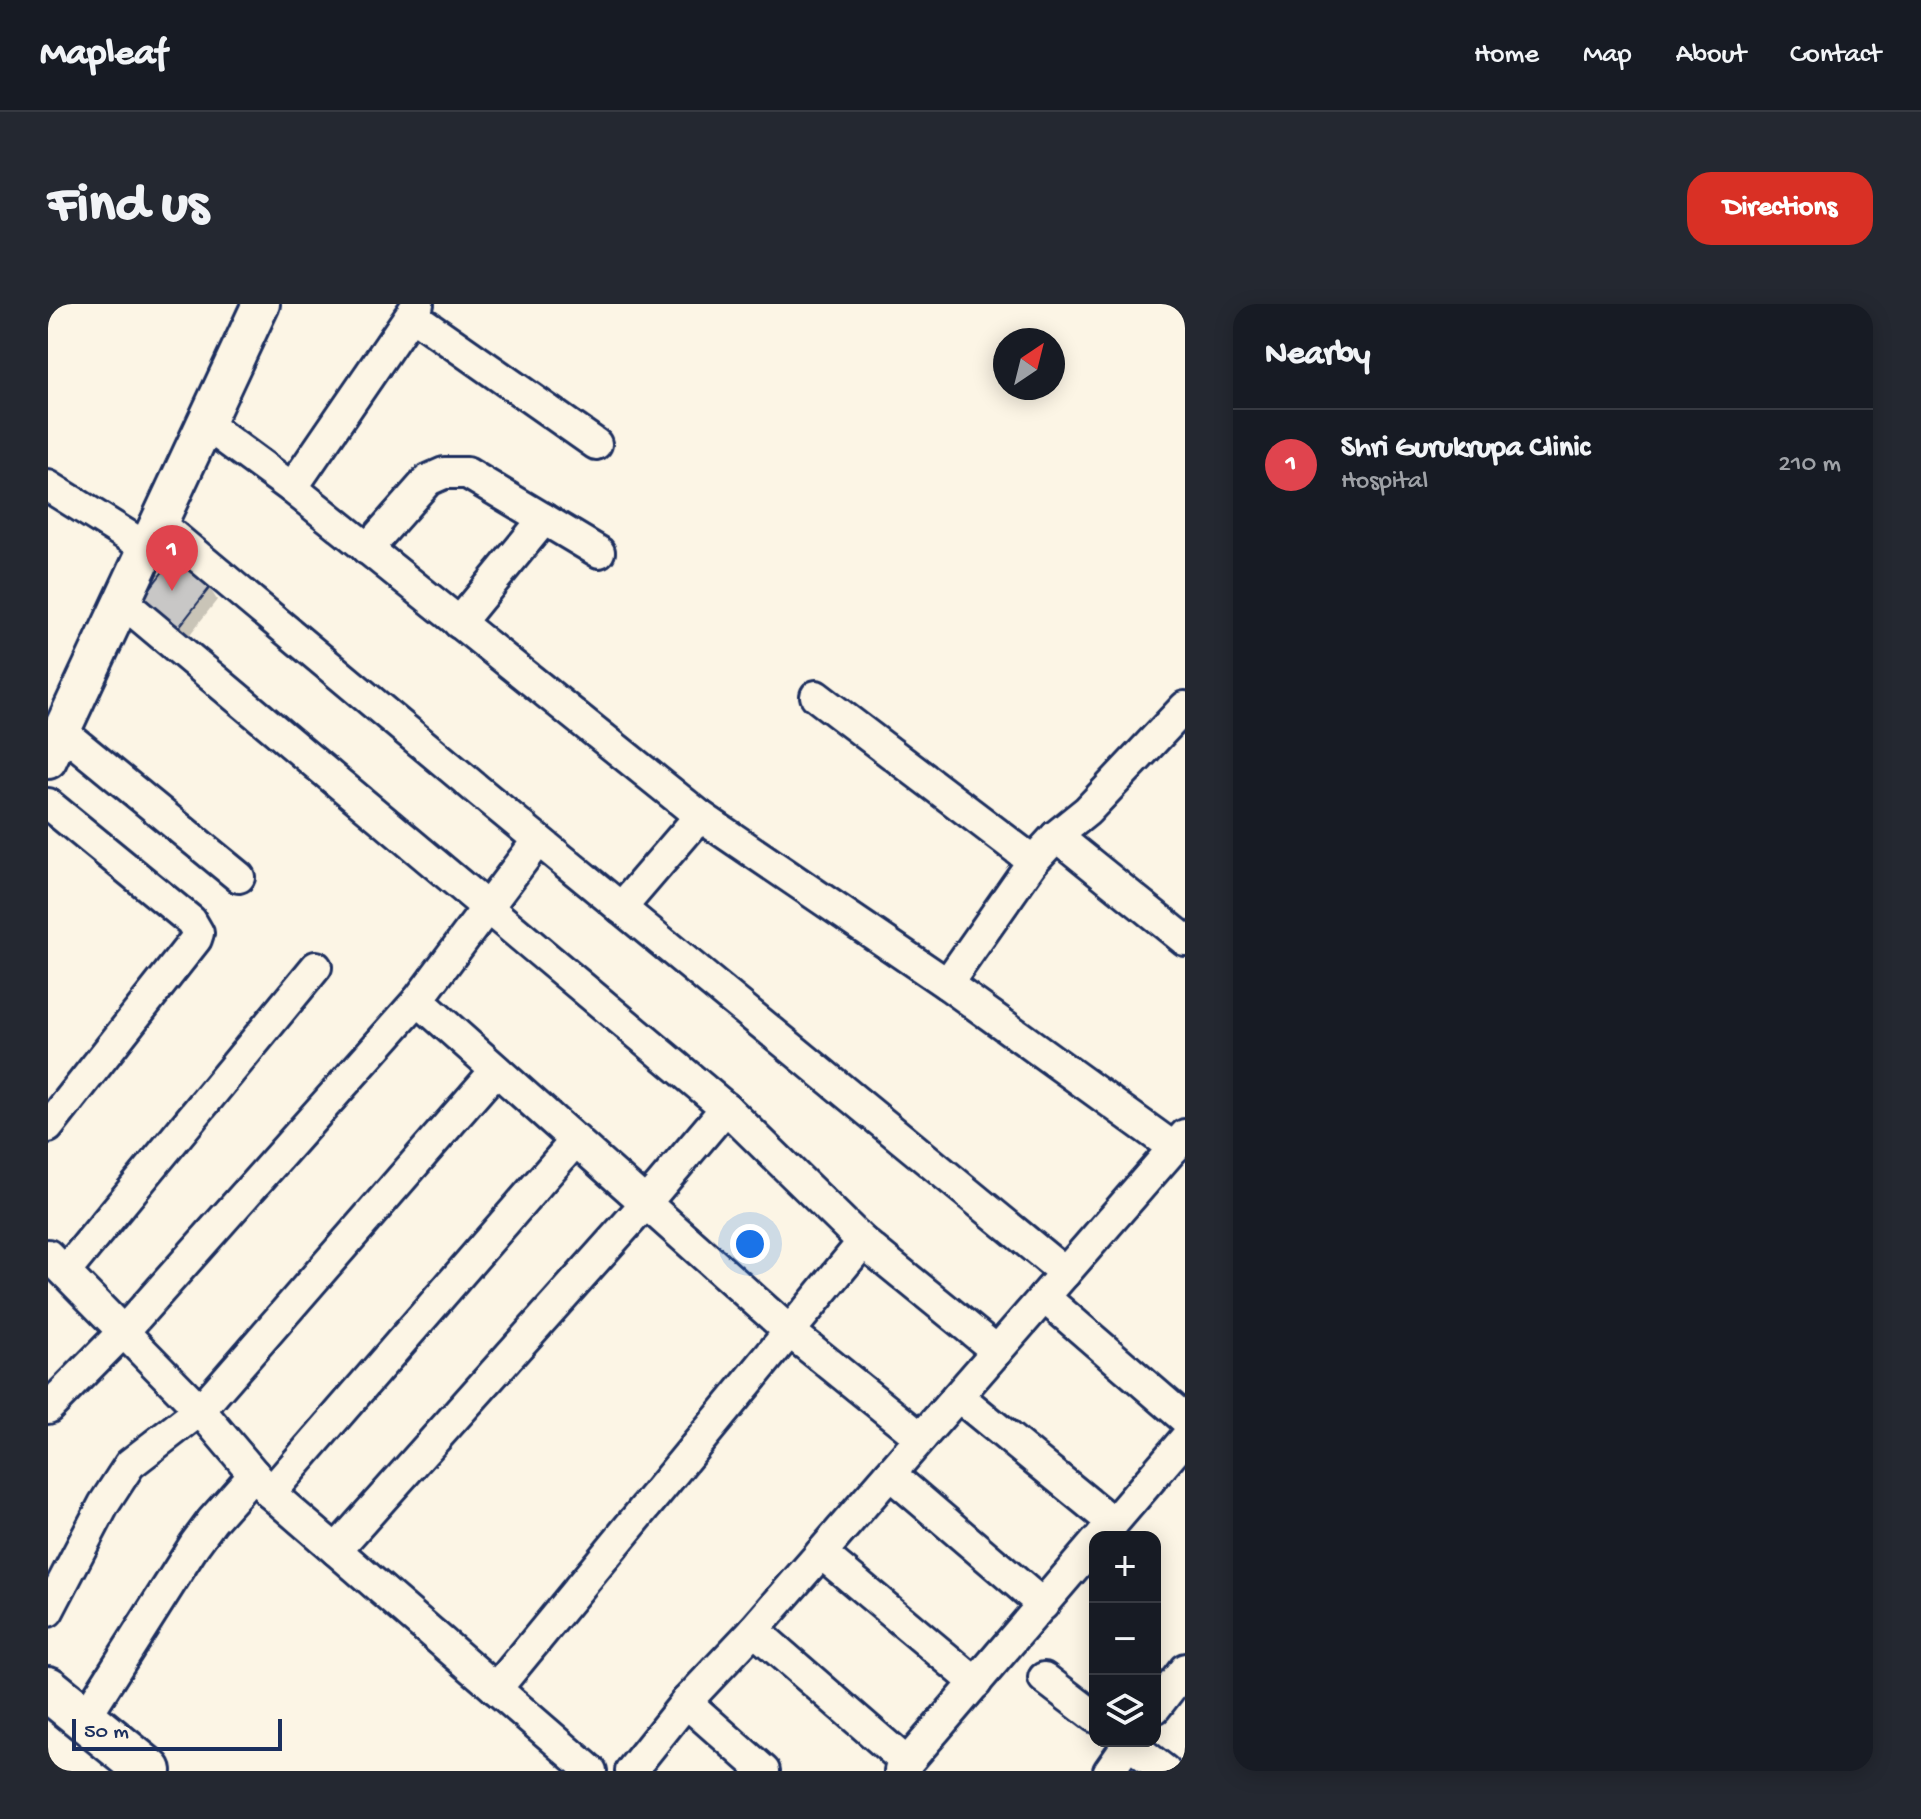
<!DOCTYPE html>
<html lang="en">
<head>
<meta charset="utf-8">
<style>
	:root { --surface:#171b24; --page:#242831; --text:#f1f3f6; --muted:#9ea1a6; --line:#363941; --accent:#d93025 }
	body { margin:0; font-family:"Gochi Hand",sans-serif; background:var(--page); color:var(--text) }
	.controls { position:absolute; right:24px; bottom:24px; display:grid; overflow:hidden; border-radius:16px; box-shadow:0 4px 20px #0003 }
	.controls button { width:72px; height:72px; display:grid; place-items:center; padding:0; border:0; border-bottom:2px solid var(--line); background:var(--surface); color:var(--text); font:40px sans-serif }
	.compass { position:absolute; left:945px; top:24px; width:72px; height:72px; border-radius:50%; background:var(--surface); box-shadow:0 4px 20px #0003; rotate:35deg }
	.scale { position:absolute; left:24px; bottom:20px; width:210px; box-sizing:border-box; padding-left:8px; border:4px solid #1b2f5e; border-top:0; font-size:22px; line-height:28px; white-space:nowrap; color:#1b2f5e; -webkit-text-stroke:6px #fcf5e5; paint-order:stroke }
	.you { position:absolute; left:702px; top:940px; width:28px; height:28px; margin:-20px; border:6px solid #fff; border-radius:50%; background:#1a73e8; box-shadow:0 0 0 12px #1a73e833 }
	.badge { display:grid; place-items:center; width:52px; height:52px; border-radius:50%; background:var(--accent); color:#fff; font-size:26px; font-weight:700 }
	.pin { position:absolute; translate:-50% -66px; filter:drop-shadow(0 2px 4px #0008) }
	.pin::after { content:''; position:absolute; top:42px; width:28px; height:24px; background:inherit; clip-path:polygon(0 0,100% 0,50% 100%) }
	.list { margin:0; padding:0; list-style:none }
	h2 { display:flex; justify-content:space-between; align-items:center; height:104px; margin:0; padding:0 32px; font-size:34px }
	h2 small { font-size:26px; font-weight:400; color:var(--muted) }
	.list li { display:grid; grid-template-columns:52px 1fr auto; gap:24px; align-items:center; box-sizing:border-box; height:112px; padding:0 32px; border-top:2px solid var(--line) }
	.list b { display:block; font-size:30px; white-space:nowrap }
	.list p { margin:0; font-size:26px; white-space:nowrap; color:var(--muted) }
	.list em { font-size:26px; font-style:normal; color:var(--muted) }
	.icon { flex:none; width:44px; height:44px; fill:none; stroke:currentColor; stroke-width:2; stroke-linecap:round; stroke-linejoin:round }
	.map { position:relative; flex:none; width:1137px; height:1467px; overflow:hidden; border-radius:24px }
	header { display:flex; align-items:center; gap:48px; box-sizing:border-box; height:112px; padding:0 40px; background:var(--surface); border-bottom:2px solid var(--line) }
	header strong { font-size:38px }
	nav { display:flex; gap:44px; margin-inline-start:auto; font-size:28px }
	.intro { display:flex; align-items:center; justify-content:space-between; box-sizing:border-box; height:192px; padding:0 48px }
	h1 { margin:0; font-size:56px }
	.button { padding:20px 36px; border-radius:24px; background:var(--accent); color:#fff; font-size:28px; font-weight:700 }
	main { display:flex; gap:48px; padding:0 48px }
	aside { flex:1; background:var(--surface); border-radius:24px; box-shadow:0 4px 20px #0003 }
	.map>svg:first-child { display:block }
	.shadow { fill:#0003 }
	.building { fill:#c8c7c6; stroke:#1b2f5e; stroke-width:2 }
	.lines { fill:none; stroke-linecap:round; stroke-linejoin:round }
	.minor-casing { stroke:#1b2f5e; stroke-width:36 }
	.tertiary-casing { stroke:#1b2f5e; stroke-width:42 }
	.trunk-casing { stroke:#1b2f5e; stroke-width:50 }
	.minor { stroke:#fcf5e5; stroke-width:30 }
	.tertiary { stroke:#fcf5e5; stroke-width:36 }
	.trunk { stroke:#fcf5e5; stroke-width:44 }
</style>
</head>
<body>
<header>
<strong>Mapleaf</strong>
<nav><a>Home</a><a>Map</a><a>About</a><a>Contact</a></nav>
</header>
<div class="intro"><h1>Find us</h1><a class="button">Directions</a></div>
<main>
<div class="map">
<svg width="1137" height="1467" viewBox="0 0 1137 1467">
	<rect width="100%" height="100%" fill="#fcf5e5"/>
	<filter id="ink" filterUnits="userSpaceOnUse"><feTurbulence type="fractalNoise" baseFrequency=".0125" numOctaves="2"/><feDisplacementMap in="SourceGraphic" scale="16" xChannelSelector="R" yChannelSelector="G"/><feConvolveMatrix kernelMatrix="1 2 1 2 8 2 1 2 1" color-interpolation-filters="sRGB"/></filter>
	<g filter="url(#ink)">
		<polygon class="shadow" points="161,283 169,296 139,334 104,307 97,295"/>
		<polygon class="building" points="126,253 163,282 131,323 94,295"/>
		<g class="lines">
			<g class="minor-casing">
				<g id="minor">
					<polyline points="364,11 548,140"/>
					<polyline points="157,120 244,184 652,512"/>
					<polyline points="0,182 99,244"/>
					<polyline points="244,184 370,0"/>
					<polyline points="110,219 438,493 1017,969"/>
					<polyline points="319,245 380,176 396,169 419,169 551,248"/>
					<polyline points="76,299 678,804 815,938 949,1047"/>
					<polyline points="411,319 496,215"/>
					<polyline points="768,392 985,557"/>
					<polyline points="13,427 191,573"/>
					<polyline points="0,500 143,617 150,629 148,635 0,823"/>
					<polyline points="1008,532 1039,507 1137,403"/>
					<polyline points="573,604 652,512 899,680 1126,844"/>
					<polyline points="899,680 985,557 1008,532 1137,636"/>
					<polyline points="370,696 741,1027 873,1134"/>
					<polyline points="0,951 152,1106 448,766"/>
					<polyline points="18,967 268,663"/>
					<polyline points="996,993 1137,1115"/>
					<polyline points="910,1092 1065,1219"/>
					<polyline points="0,1104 76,1027 370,696 490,536"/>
					<polyline points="842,1170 995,1301"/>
					<polyline points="222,1189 528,836"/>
					<polyline points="1053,1233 1137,1135"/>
					<polyline points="288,1246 589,909 678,804"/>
					<polyline points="773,1249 928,1379"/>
					<polyline points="0,1307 56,1200 82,1160 152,1106 222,1189 543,1467"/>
					<polyline points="706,1326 859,1459"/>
					<polyline points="996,1374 1047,1413"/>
					<polyline points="448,1385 815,938"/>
					<polyline points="638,1398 716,1467"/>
					<polyline points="1107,1404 1137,1365"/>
					<polyline points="36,1415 147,1240 164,1217 206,1170"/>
					<polyline points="1078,1437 1117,1467"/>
					<polyline points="583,1467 638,1398 706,1326 1137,831"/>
					<polyline points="852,1467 1047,1239"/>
					<polyline points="1061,1467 1082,1437"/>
				</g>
			</g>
			<g class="tertiary-casing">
				<polyline id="tertiary" points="0,456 213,0"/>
			</g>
			<g class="trunk-casing">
				<polyline id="trunk" points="0,1385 101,1467"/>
			</g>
			<use href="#minor" class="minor"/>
			<use href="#tertiary" class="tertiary"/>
			<use href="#trunk" class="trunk"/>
		</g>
	</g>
</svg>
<div class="controls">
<button>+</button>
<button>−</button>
<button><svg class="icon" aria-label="layers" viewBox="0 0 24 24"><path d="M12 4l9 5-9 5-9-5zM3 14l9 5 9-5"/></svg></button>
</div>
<svg class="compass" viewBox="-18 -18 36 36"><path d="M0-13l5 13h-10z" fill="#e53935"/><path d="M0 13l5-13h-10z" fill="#9ea1a6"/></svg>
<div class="scale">50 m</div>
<div class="you"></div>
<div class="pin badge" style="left:124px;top:287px;background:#e0444e">1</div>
</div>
<aside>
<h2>Nearby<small></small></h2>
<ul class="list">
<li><span class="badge" style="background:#e0444e">1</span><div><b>Shri Gurukrupa Clinic</b><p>Hospital</p></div><em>210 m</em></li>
</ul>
</aside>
</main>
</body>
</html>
